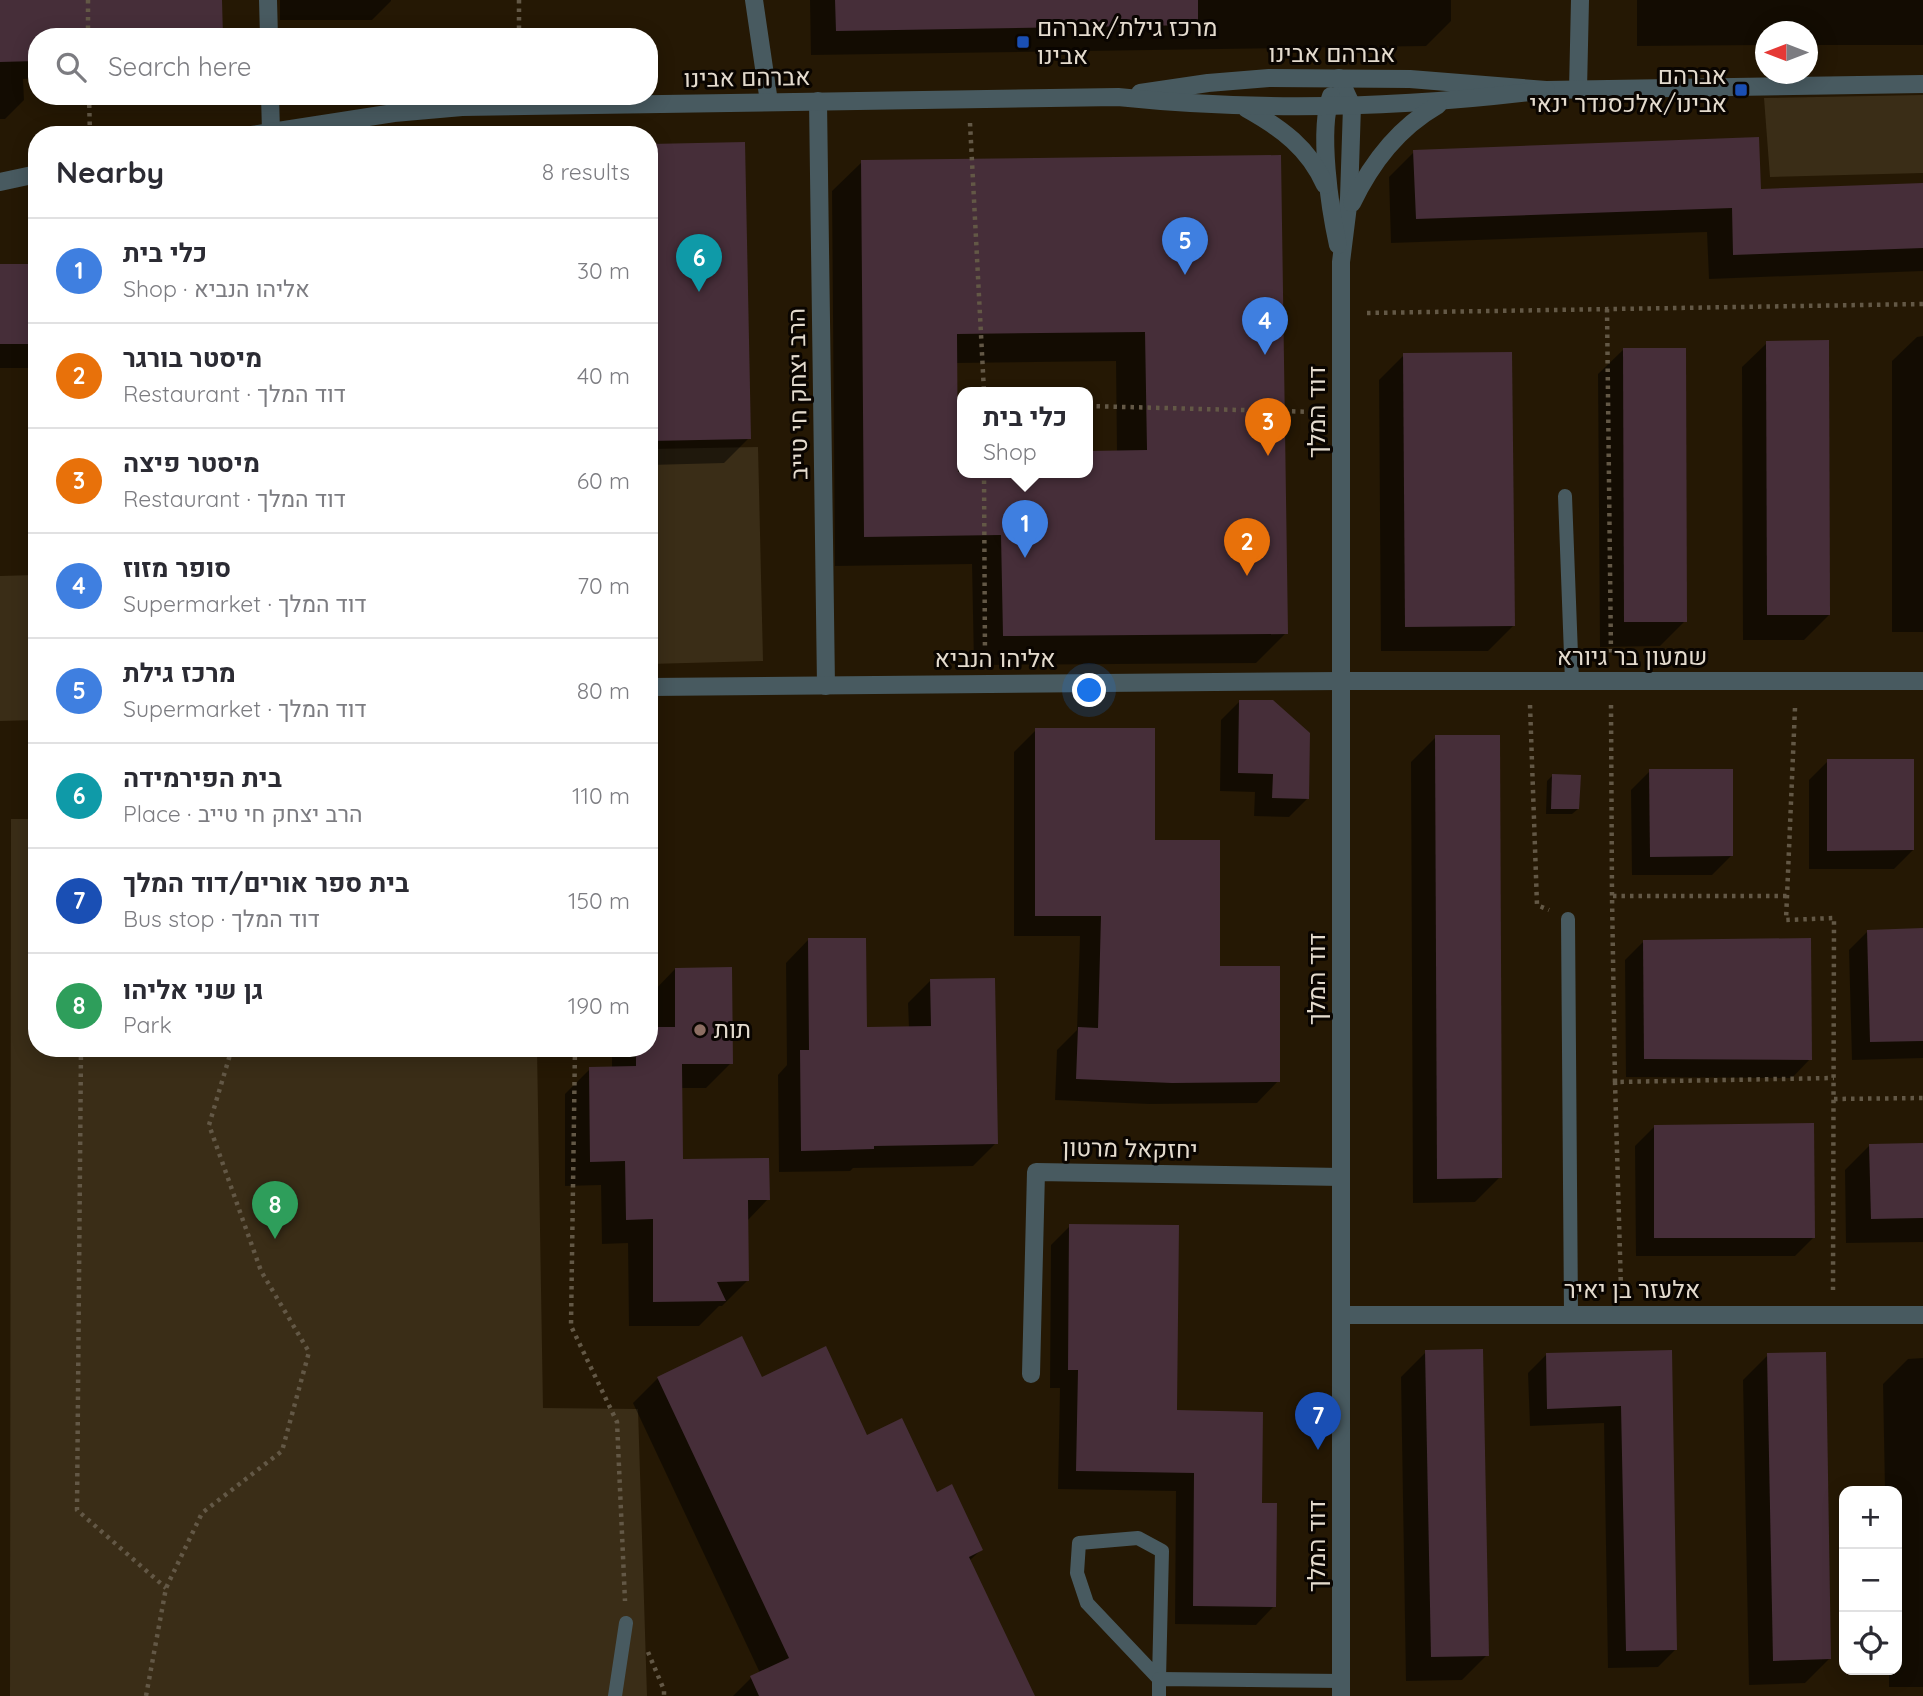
<!DOCTYPE html>
<html lang="en">
<head>
<meta charset="utf-8">
<style>
	:root { --surface:#fff; --page:#f7f7f7; --text:#2b2b33; --muted:#7c7c81; --line:#e1e1e2; --accent:#0f766e }
	body { margin:0; font-family:Quicksand,Heebo,sans-serif; background:var(--page); color:var(--text) }
	.controls { position:absolute; right:21px; bottom:21px; display:grid; overflow:hidden; border-radius:14px; box-shadow:0 4px 18px #0003 }
	.controls button { width:63px; height:63px; display:grid; place-items:center; padding:0; border:0; border-bottom:2px solid var(--line); background:var(--surface); color:var(--text); font:35px sans-serif }
	.compass { position:absolute; left:1755px; top:21px; width:63px; height:63px; border-radius:50%; background:var(--surface); box-shadow:0 4px 18px #0003; rotate:270deg }
	.you { position:absolute; left:1090px; top:691px; width:24px; height:24px; margin:-18px; border:5px solid #fff; border-radius:50%; background:#1a73e8; box-shadow:0 0 0 10px #1a73e833 }
	.badge { display:grid; place-items:center; width:46px; height:46px; border-radius:50%; background:var(--accent); color:#fff; font-size:23px; font-weight:700 }
	.pin { position:absolute; translate:-50% -58px; filter:drop-shadow(0 2px 4px #0008) }
	.pin::after { content:''; position:absolute; top:37px; width:24px; height:21px; background:inherit; clip-path:polygon(0 0,100% 0,50% 100%) }
	.popup { position:absolute; left:957px; top:387px; width:136px; height:91px; box-sizing:border-box; display:grid; place-content:center; border-radius:14px; background:var(--surface); filter:drop-shadow(0 2px 5px #0005); font-size:23px; white-space:nowrap; color:var(--muted) }
	.popup b { font-size:26px; color:var(--text) }
	.popup::after { content:''; position:absolute; left:50%; top:100%; margin-left:-14px; border:14px solid transparent; border-top-color:var(--surface) }
	.list { margin:0; padding:0; list-style:none }
	h2 { display:flex; justify-content:space-between; align-items:center; height:91px; margin:0; padding:0 28px; font-size:30px }
	h2 small { font-size:23px; font-weight:400; color:var(--muted) }
	.list li { display:grid; grid-template-columns:46px 1fr auto; gap:21px; align-items:center; box-sizing:border-box; height:105px; padding:0 28px; border-top:2px solid var(--line) }
	.list b { display:block; font-size:26px; white-space:nowrap }
	.list p { margin:0; font-size:23px; white-space:nowrap; color:var(--muted) }
	.list em { font-size:23px; font-style:normal; color:var(--muted) }
	.icon { flex:none; width:38px; height:38px; fill:none; stroke:currentColor; stroke-width:2; stroke-linecap:round; stroke-linejoin:round }
	.map { position:relative; flex:none; width:1923px; height:1696px; overflow:hidden }
	.search { position:absolute; background:var(--surface); box-shadow:0 4px 18px #0003; left:28px; top:28px; width:630px; height:77px; display:flex; align-items:center; gap:18px; box-sizing:border-box; padding:0 24px; border-radius:28px; color:var(--muted); font-size:26px }
	.panel { position:absolute; background:var(--surface); box-shadow:0 4px 18px #0003; left:28px; top:126px; width:630px; height:931px; border-radius:28px }
	.map>svg:first-child { display:block }
	.green { fill:#3a2d17 }
	.shadow { fill:#0007; fill-rule:evenodd }
	.building { fill:#462e39; fill-rule:evenodd }
	.lines { fill:none; stroke-linecap:round; stroke-linejoin:round }
	.path { stroke:#635846; stroke-width:4.5; stroke-dasharray:3.5 5; stroke-linecap:butt }
	.service { stroke:#485a60; stroke-width:14 }
	.minor { stroke:#485a60; stroke-width:18 }
	.tertiary { stroke:#485a60; stroke-width:18 }
	.transit-dot { fill:#1a4fb4; stroke:#0a0501; stroke-width:2.5 }
	.education-dot { fill:#8d6e63; stroke:#0a0501; stroke-width:2.5 }
	.labels { text-anchor:middle; stroke-width:6; stroke-linejoin:round; paint-order:stroke }
	.poi-label { font-size:24px; fill:#e4dbce; stroke:#0a0501; text-anchor:start }
	.street-label { font-size:24px; fill:#e4dbce; stroke:#0a0501 }
</style>
</head>
<body>
<div class="map">
<svg width="1923" height="1696" viewBox="0 0 1923 1696">
	<rect width="100%" height="100%" fill="#251804"/>
	<g class="green">
		<polygon points="1923,95 1923,173 1770,177 1764,98"/>
		<polygon points="758,447 763,661 649,664 649,449"/>
		<polygon points="35,575 37,720 0,721 0,576"/>
		<polygon points="11,819 37,819 37,1048 537,1048 543,1408 638,1409 647,1696 10,1696"/>
	</g>
	<g class="shadow">
		<polygon points="0,0 221,0 37,37 37,78 23,79 24,100 5,119 0,119"/>
		<polygon points="280,0 391,0 391,1 372,20 280,20"/>
		<polygon points="810,0 1451,0 1451,21 1426,46 811,55"/>
		<polygon points="1637,0 1923,0 1923,45 1808,45 1808,32 1766,32 1766,45 1637,46"/>
		<polygon points="649,146 749,438 724,463 649,465"/>
		<polygon points="1414,152 1759,191 1923,185 1923,271 1709,279 1707,232 1391,243 1389,177"/>
		<path d="M1280,157l6,476 -30,30 -282,2 -2,-101 -137,2 -3,-375 30,-29zM1116,361l1,91 -29,1v19h-126v-18h-6v-91z"/>
		<rect x="0" y="266" width="37" height="102"/>
		<polygon points="1923,336 1923,632 1892,632 1892,361 1917,337"/>
		<polygon points="1767,343 1829,615 1804,640 1743,640 1742,367"/>
		<polygon points="1623,350 1685,621 1660,646 1600,647 1598,374"/>
		<polygon points="1404,355 1513,626 1488,651 1381,651 1379,380"/>
		<polygon points="34,427 37,427 37,457 29,457 28,433"/>
		<polygon points="1240,701 1308,798 1289,817 1254,816 1255,792 1220,791 1221,720"/>
		<polygon points="1036,730 1153,842 1278,1081 1257,1103 1149,1104 1055,1100 1057,1050 1077,1030 1080,936 1014,936 1014,752"/>
		<polygon points="1436,737 1500,1177 1475,1202 1413,1203 1411,762"/>
		<polygon points="37,754 37,829 32,829 32,759"/>
		<polygon points="1828,761 1913,850 1894,869 1809,869 1809,780"/>
		<polygon points="1650,771 1731,856 1712,875 1632,875 1631,790"/>
		<polygon points="1553,775 1578,809 1572,814 1546,814 1547,781"/>
		<polygon points="1923,930 1923,1058 1852,1060 1849,950 1868,931"/>
		<polygon points="808,940 865,1029 909,1028 908,1003 931,980 996,1143 973,1166 853,1168 850,1171 779,1172 778,1075 787,1065 786,963"/>
		<polygon points="1644,941 1810,1059 1792,1078 1626,1077 1625,960"/>
		<polygon points="675,969 731,1063 706,1088 681,1088 682,1161 768,1199 747,1221 747,1281 722,1306 719,1306 699,1326 629,1326 628,1243 602,1244 601,1185 565,1186 565,1094 590,1069 612,1068 612,1054 618,1048 649,1048 651,994"/>
		<polygon points="1654,1127 1813,1238 1795,1256 1636,1256 1635,1146"/>
		<polygon points="1870,1145 1923,1145 1923,1242 1846,1243 1845,1170"/>
		<polygon points="1070,1226 1175,1412 1260,1505 1274,1606 1256,1625 1175,1624 1176,1491 1058,1489 1060,1388 1050,1388 1051,1245"/>
		<polygon points="742,1338 761,1379 866,1437 936,1494 981,1550 969,1561 1033,1696 733,1696 751,1678 760,1673 633,1403 658,1378"/>
		<polygon points="1426,1352 1487,1655 1462,1680 1406,1681 1401,1377"/>
		<polygon points="1670,1352 1676,1649 1658,1667 1608,1668 1604,1423 1530,1426 1528,1373 1546,1355"/>
		<polygon points="1768,1355 1830,1658 1805,1683 1749,1685 1743,1380"/>
		<polygon points="1923,1358 1923,1687 1889,1687 1889,1670 1897,1670 1897,1491 1885,1491 1883,1384 1908,1359"/>
	</g>
	<g class="building">
		<polygon points="0,0 222,0 223,37 37,37 37,61 0,62"/>
		<polygon points="835,0 1198,0 1198,25 836,31"/>
		<polygon points="1759,137 1761,189 1923,183 1923,248 1733,255 1732,208 1416,219 1413,150"/>
		<polygon points="745,142 751,439 649,441 649,144"/>
		<path d="M1281,155l7,479 -285,2 -2,-101 -137,2 -3,-377zM1145,332l2,118 -59,1v21h-130l-1,-138z"/>
		<rect x="0" y="264" width="37" height="80"/>
		<polygon points="1829,340 1830,615 1767,615 1766,341"/>
		<polygon points="1623,348 1686,348 1687,622 1624,622"/>
		<polygon points="1512,352 1515,626 1405,627 1403,353"/>
		<polygon points="1239,700 1273,700 1310,733 1309,799 1272,798 1273,774 1238,773"/>
		<polygon points="1035,728 1155,728 1155,840 1220,840 1220,966 1280,966 1280,1082 1172,1083 1076,1079 1078,1027 1098,1028 1101,916 1035,916"/>
		<polygon points="1435,735 1500,735 1502,1178 1437,1179"/>
		<polygon points="1827,759 1914,759 1914,850 1827,851"/>
		<polygon points="1649,769 1733,769 1733,856 1650,857"/>
		<polygon points="1552,774 1581,775 1579,809 1551,809"/>
		<polygon points="1923,928 1923,1041 1870,1042 1867,930"/>
		<polygon points="808,938 866,938 867,1027 931,1026 930,979 995,978 998,1144 874,1146 874,1149 801,1151 800,1050 809,1050"/>
		<polygon points="1811,938 1812,1060 1644,1059 1643,940"/>
		<polygon points="732,967 733,1064 682,1064 683,1159 769,1158 770,1200 748,1200 749,1281 717,1282 726,1301 653,1302 653,1219 626,1220 625,1161 590,1162 589,1067 636,1066 636,1048 649,1048 649,1027 675,1027 675,968"/>
		<polygon points="1814,1123 1815,1238 1654,1238 1654,1125"/>
		<polygon points="1923,1143 1923,1218 1871,1219 1869,1144"/>
		<polygon points="1069,1224 1179,1225 1177,1410 1263,1412 1262,1503 1277,1503 1276,1607 1193,1606 1194,1473 1076,1471 1078,1370 1068,1370"/>
		<polygon points="742,1336 762,1377 826,1346 867,1435 902,1418 937,1492 952,1484 983,1550 969,1557 1035,1696 759,1696 750,1676 789,1658 657,1377"/>
		<polygon points="1483,1349 1489,1656 1431,1657 1425,1350"/>
		<polygon points="1672,1350 1677,1650 1626,1651 1621,1406 1547,1409 1546,1353"/>
		<polygon points="1826,1352 1831,1659 1773,1661 1767,1353"/>
	</g>
	<g class="lines">
		<g class="path">
			<polyline points="88,0 88,37"/>
			<polyline points="519,0 519,37"/>
			<polyline points="89,96 90,135"/>
			<polyline points="970,123 984,392"/>
			<polyline points="1607,309 1611,654"/>
			<polyline points="1367,313 1923,304"/>
			<polyline points="1088,406 1316,412"/>
			<polyline points="984,472 985,659"/>
			<polyline points="1530,705 1537,905 1549,910"/>
			<polyline points="1611,705 1612,896"/>
			<polyline points="1795,708 1786,920 1834,918 1833,1290"/>
			<polyline points="81,1048 77,1510 166,1588"/>
			<polyline points="575,1048 571,1326 617,1422 625,1601"/>
			<polyline points="1615,1082 1612,896 1787,896"/>
			<polyline points="1834,1099 1923,1098"/>
			<polyline points="1621,1289 1615,1082 1834,1078"/>
			<polyline points="648,1652 664,1690 664,1696"/>
			<polyline points="146,1696 166,1588 202,1513 282,1451 309,1352 261,1271 209,1125 232,1048"/>
		</g>
		<g class="service">
			<polyline points="1565,496 1572,681"/>
			<polyline points="1568,919 1571,1315"/>
			<polygon points="1138,1538 1162,1551 1159,1679 1087,1603 1077,1573 1079,1543"/>
			<polyline points="615,1696 626,1623"/>
			<polyline points="1159,1696 1159,1679 1341,1681"/>
		</g>
		<g class="minor">
			<polyline points="268,0 269,37"/>
			<polyline points="1578,90 1580,0"/>
			<polyline points="270,96 271,131"/>
			<polyline points="818,101 826,686"/>
			<polyline points="649,687 1341,681 1923,681"/>
			<polyline points="1341,1315 1923,1315"/>
			<polyline points="1031,1374 1036,1172 1341,1177"/>
		</g>
		<g class="tertiary">
			<polyline points="754,0 769,102"/>
			<polyline points="1339,78 1352,106 1349,198 1341,262 1341,1696"/>
			<polyline points="1140,93 1208,83 1269,78 1410,79 1546,90 1923,84"/>
			<path d="M1331,96c-13,34 -1,113 7,149"/>
			<path d="M1247,109c34,19 62,39 78,76"/>
			<path d="M252,135l142,-22 68,-6 656,-10c143,15 286,11 428,-7"/>
			<polyline points="0,182 37,174"/>
			<path d="M1352,203c20,-41 46,-75 86,-98"/>
		</g>
	</g>
	<g class="transit-dot">
		<rect x="1016" y="35" width="14" height="14" rx="3.5"/>
		<rect x="1734" y="83" width="14" height="14" rx="3.5"/>
	</g>
	<circle class="education-dot" cx="700" cy="1030" r="7"/>
	<g class="labels">
		<g class="poi-label">
			<text x="1037" y="36">מרכז גילת/אברהם<tspan x="1037" dy="28">אבינו</tspan></text>
			<text x="1727" y="84" text-anchor="end">אברהם<tspan x="1727" dy="28">אבינו/אלכסנדר ינאי</tspan></text>
			<text x="714" y="1038">תות</text>
		</g>
		<g class="street-label">
			<text x="1332" y="62">אברהם אבינו</text>
			<text transform="translate(747 78) rotate(-1)" y="8">אברהם אבינו</text>
			<text transform="translate(798 394) rotate(-91)" y="8">הרב יצחק חי טייב</text>
			<text transform="translate(1317 412) rotate(-90)" y="8">דוד המלך</text>
			<text x="1632" y="665">שמעון בר גיורא</text>
			<text x="995" y="667">אליהו הנביא</text>
			<text transform="translate(1317 979) rotate(-90)" y="8">דוד המלך</text>
			<text transform="translate(1130 1149) rotate(1)" y="8">יחזקאל מרטון</text>
			<text x="1632" y="1298">אלעזר בן יאיר</text>
			<text transform="translate(1317 1546) rotate(-90)" y="8">דוד המלך</text>
		</g>
	</g>
</svg>
<div class="controls">
<button>+</button>
<button>−</button>
<button><svg class="icon" aria-label="locate" viewBox="0 0 24 24"><circle cx="12" cy="12" r="6"/><path d="M12 2v4M12 18v4M2 12h4M18 12h4"/></svg></button>
</div>
<svg class="compass" viewBox="-18 -18 36 36"><path d="M0-13l5 13h-10z" fill="#e53935"/><path d="M0 13l5-13h-10z" fill="#7c7c81"/></svg>
<div class="you"></div>
<div class="pin badge" style="left:1025px;top:558px;background:#3f7fe0">1</div>
<div class="popup"><b>כלי בית</b>Shop</div>
<div class="pin badge" style="left:1247px;top:576px;background:#e8710a">2</div>
<div class="pin badge" style="left:1268px;top:456px;background:#e8710a">3</div>
<div class="pin badge" style="left:1265px;top:355px;background:#3f7fe0">4</div>
<div class="pin badge" style="left:1185px;top:275px;background:#3f7fe0">5</div>
<div class="pin badge" style="left:699px;top:292px;background:#0f9aa8">6</div>
<div class="pin badge" style="left:1318px;top:1450px;background:#1a4fb4">7</div>
<div class="pin badge" style="left:275px;top:1239px;background:#2e9e5b">8</div>
<div class="search"><svg class="icon" aria-label="search" viewBox="0 0 24 24"><circle cx="10" cy="10" r="6"/><path d="M15 15l6 6"/></svg>Search here</div>
<section class="panel">
<h2>Nearby<small>8 results</small></h2>
<ul class="list">
<li><span class="badge" style="background:#3f7fe0">1</span><div><b>כלי בית</b><p>Shop · אליהו הנביא</p></div><em>30 m</em></li>
<li><span class="badge" style="background:#e8710a">2</span><div><b>מיסטר בורגר</b><p>Restaurant · דוד המלך</p></div><em>40 m</em></li>
<li><span class="badge" style="background:#e8710a">3</span><div><b>מיסטר פיצה</b><p>Restaurant · דוד המלך</p></div><em>60 m</em></li>
<li><span class="badge" style="background:#3f7fe0">4</span><div><b>סופר מזוז</b><p>Supermarket · דוד המלך</p></div><em>70 m</em></li>
<li><span class="badge" style="background:#3f7fe0">5</span><div><b>מרכז גילת</b><p>Supermarket · דוד המלך</p></div><em>80 m</em></li>
<li><span class="badge" style="background:#0f9aa8">6</span><div><b>בית הפירמידה</b><p>Place · הרב יצחק חי טייב</p></div><em>110 m</em></li>
<li><span class="badge" style="background:#1a4fb4">7</span><div><b>בית ספר אורים/דוד המלך</b><p>Bus stop · דוד המלך</p></div><em>150 m</em></li>
<li><span class="badge" style="background:#2e9e5b">8</span><div><b>גן שני אליהו</b><p>Park</p></div><em>190 m</em></li>
</ul>
</section>
</div>
</body>
</html>
